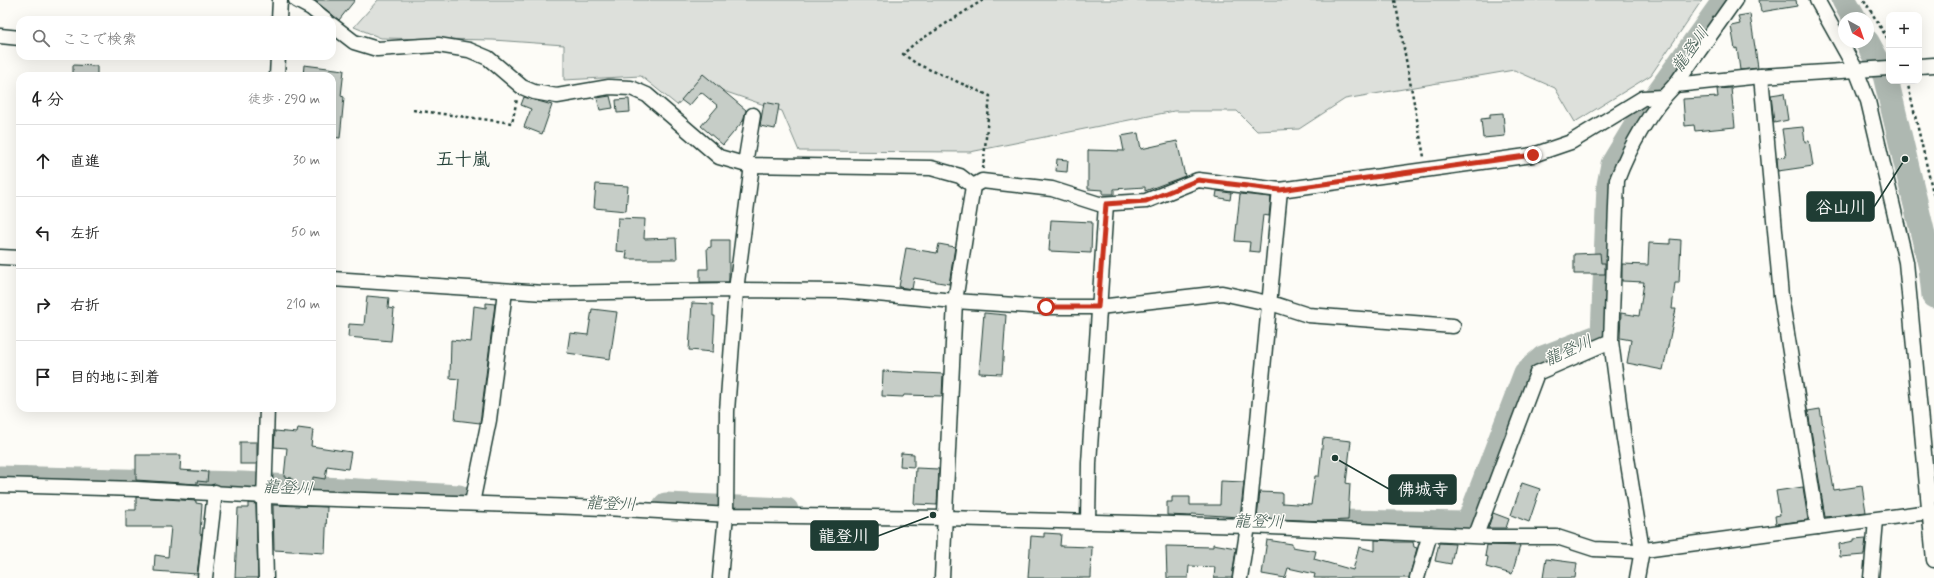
<!DOCTYPE html>
<html lang="ja">
<head>
<meta charset="utf-8">
<style>
	:root { --surface:#fff; --page:#f6f6f6; --text:#222; --muted:#767676; --line:#e0e0e0 }
	body { margin:0; font-family:Mynerve,"Klee One",sans-serif; background:var(--page); color:var(--text) }
	.controls { position:absolute; right:12px; top:12px; display:grid; overflow:hidden; border-radius:8px; box-shadow:0 4px 16px #0002 }
	.controls button { width:36px; height:36px; display:grid; place-items:center; padding:0; border:0; border-bottom:1px solid var(--line); background:var(--surface); color:var(--text); font:20px sans-serif }
	.compass { position:absolute; left:1838px; top:12px; width:36px; height:36px; border-radius:50%; background:var(--surface); box-shadow:0 4px 16px #0002; rotate:140deg }
	.stop { position:absolute; width:12px; height:12px; margin:-9px; border:3px solid #c8321e; border-radius:50%; background:#fff }
	.stop.end { background:#c8321e; border-color:#fff; box-shadow:0 1px 4px #0008 }
	.list { margin:0; padding:0; list-style:none }
	h2 { display:flex; justify-content:space-between; align-items:center; height:52px; margin:0; padding:0 16px; font-size:17px }
	h2 small { font-size:13px; font-weight:400; color:var(--muted) }
	.list li { display:grid; grid-template-columns:26px 1fr auto; gap:12px; align-items:center; box-sizing:border-box; height:72px; padding:0 16px; border-top:1px solid var(--line) }
	.list b { display:block; font-size:15px; white-space:nowrap }
	.list em { font-size:13px; font-style:normal; color:var(--muted) }
	.icon { flex:none; width:22px; height:22px; fill:none; stroke:currentColor; stroke-width:2; stroke-linecap:round; stroke-linejoin:round }
	.map { position:relative; flex:none; width:1934px; height:578px; overflow:hidden }
	.search { position:absolute; background:var(--surface); box-shadow:0 4px 16px #0002; left:16px; top:16px; width:320px; height:44px; display:flex; align-items:center; gap:10px; box-sizing:border-box; padding:0 14px; border-radius:12px; color:var(--muted); font-size:15px }
	.panel { position:absolute; background:var(--surface); box-shadow:0 4px 16px #0002; left:16px; top:72px; width:320px; height:340px; border-radius:12px }
	.map>svg:first-child { display:block }
	.green { fill:#dde0db; stroke:#7e8e88 }
	.lines { fill:none; stroke-linecap:round; stroke-linejoin:round }
	.river { stroke:#aeb8b1; stroke-width:25 }
	.building { fill:#c6cdc7; stroke:#1f3d34 }
	.minor-casing { stroke:#1f3d34; stroke-width:17 }
	.path { stroke:#1f3d34; stroke-width:2.5; stroke-dasharray:3 3; stroke-linecap:butt }
	.minor { stroke:#fdfcf7; stroke-width:14 }
	.route { stroke:#c8321e; stroke-width:5 }
	.labels { text-anchor:middle; stroke-width:3; stroke-linejoin:round; paint-order:stroke }
	.water-label { font-size:17px; font-style:italic; fill:#435c53; stroke:#fdfcf7 }
	.quarter-label { font-size:18px; font-weight:bold; fill:#1f3d34; stroke:#fdfcf7 }
	.leader { fill:none; stroke:#1f3d34; stroke-width:1.5 }
	.callout-dot { fill:#1f3d34; stroke:#fdfcf7; stroke-width:1.5 }
	.callout { fill:#1f3d34; stroke:#1f3d34; stroke-width:1.5 }
	.callout-label { font-size:17px; text-anchor:middle; font-weight:bold; fill:#fff }
</style>
</head>
<body>
<div class="map">
<svg width="1934" height="578" viewBox="0 0 1934 578">
	<rect width="100%" height="100%" fill="#fdfcf7"/>
	<filter id="ink" filterUnits="userSpaceOnUse"><feTurbulence type="fractalNoise" baseFrequency=".025" numOctaves="2"/><feDisplacementMap in="SourceGraphic" scale="8" xChannelSelector="R" yChannelSelector="G"/><feConvolveMatrix kernelMatrix="1 2 1 2 8 2 1 2 1" color-interpolation-filters="sRGB"/></filter>
	<g filter="url(#ink)">
		<polygon class="green" points="378,0 1702,0 1651,75 1575,122 1555,88 1514,70 1345,99 1299,129 1257,131 1237,111 1174,111 970,152 799,151 782,111 700,83 677,105 641,76 564,80 564,45 493,40 381,38 354,27"/>
		<g class="lines">
			<g class="river">
				<polyline points="1844,0 1854,18"/>
				<polyline points="1867,42 1885,75 1931,268 1934,296"/>
				<polyline points="0,478 242,484 459,497"/>
				<polyline points="666,505 786,510"/>
				<polyline points="1272,521 1468,524 1526,373 1543,358 1603,335 1609,185 1613,164 1642,116 1725,0"/>
			</g>
		</g>
		<g class="building">
			<polygon points="314,0 355,0 339,20"/>
			<polygon points="1759,0 1796,0 1797,6 1761,12"/>
			<polygon points="1750,14 1758,68 1740,70 1737,48 1735,49 1731,26 1740,24 1738,16"/>
			<polygon points="73,65 97,66 97,76 73,76"/>
			<polygon points="304,65 344,70 341,96 344,97 340,138 332,137 332,76 303,76"/>
			<polygon points="703,74 746,110 743,121 723,145 701,126 718,106 701,92 689,106 681,100"/>
			<polygon points="1731,88 1735,127 1695,131 1694,125 1685,126 1683,99 1718,97 1717,89"/>
			<polygon points="1784,93 1788,120 1774,123 1771,95"/>
			<polygon points="610,96 613,108 600,110 597,98"/>
			<polygon points="524,97 552,105 542,134 524,127 531,109 521,105"/>
			<polygon points="629,99 630,112 617,113 616,100"/>
			<polygon points="764,102 779,105 775,129 760,126"/>
			<polygon points="1503,113 1505,136 1483,138 1481,119 1490,118 1490,114"/>
			<polygon points="1803,127 1805,142 1809,141 1813,166 1778,171 1777,158 1786,157 1782,129"/>
			<polygon points="1138,133 1141,149 1177,141 1185,176 1145,191 1145,187 1114,189 1114,194 1103,194 1103,190 1088,189 1088,150 1124,151 1121,136"/>
			<polygon points="1057,159 1068,160 1067,172 1056,171"/>
			<polygon points="596,184 628,186 626,211 594,208"/>
			<polygon points="1217,191 1231,193 1230,200 1216,197"/>
			<polygon points="1240,194 1271,197 1269,216 1263,215 1259,252 1249,251 1250,242 1235,241"/>
			<polygon points="618,218 645,219 644,239 676,238 677,259 626,259 627,252 616,251"/>
			<polygon points="1051,220 1092,222 1091,253 1049,251"/>
			<polygon points="1670,239 1681,240 1679,283 1675,283 1672,309 1676,309 1663,370 1627,363 1631,340 1620,338 1621,313 1639,316 1644,282 1622,281 1622,264 1648,265 1649,243 1670,244"/>
			<polygon points="711,240 729,240 729,282 700,282 700,269 708,269 707,248 711,247"/>
			<polygon points="939,244 955,247 949,284 914,278 912,289 899,287 906,248 937,253"/>
			<polygon points="1600,253 1601,263 1605,263 1605,274 1574,274 1574,254"/>
			<polygon points="367,296 389,298 388,308 394,309 391,341 348,337 349,324 364,325"/>
			<polygon points="486,303 495,304 480,423 455,420 459,379 450,378 451,340 471,342 474,306 486,308"/>
			<polygon points="692,303 713,304 713,316 715,316 713,352 689,350"/>
			<polygon points="592,309 617,312 610,359 567,353 570,333 588,335"/>
			<polygon points="984,313 1006,315 1002,374 979,373"/>
			<polygon points="883,371 943,374 942,396 904,395 903,397 882,396"/>
			<polygon points="1820,409 1834,490 1862,486 1866,512 1825,517 1808,411"/>
			<polygon points="298,428 313,430 311,446 351,452 348,469 327,466 325,479 313,477 312,490 290,489 292,478 284,477 287,448 274,447 275,431 297,433"/>
			<polygon points="1323,438 1351,441 1346,483 1350,484 1348,520 1322,521 1257,518 1260,492 1282,493 1282,503 1311,505 1315,476 1319,476"/>
			<rect x="240" y="442" width="17" height="22"/>
			<polygon points="901,453 914,454 914,467 900,466"/>
			<polygon points="136,455 181,455 180,470 208,472 207,482 197,481 197,484 136,480"/>
			<polygon points="916,468 939,469 937,505 914,504"/>
			<polygon points="1221,481 1244,482 1240,517 1192,514 1191,516 1167,515 1167,502 1172,502 1172,497 1190,497 1190,505 1220,505"/>
			<polygon points="1522,483 1540,489 1529,522 1511,515"/>
			<polygon points="1803,487 1808,520 1776,524 1775,516 1780,515 1776,491"/>
			<polygon points="136,497 196,501 196,503 202,504 200,534 202,535 197,574 154,571 155,555 168,557 171,527 126,527 126,510 136,510"/>
			<polygon points="248,503 256,504 258,578 235,578 238,508 248,508"/>
			<polygon points="273,505 327,507 325,553 274,550"/>
			<polygon points="1493,513 1509,519 1506,528 1488,528"/>
			<polygon points="1044,533 1061,534 1060,546 1092,547 1091,578 1028,578 1031,536 1044,537"/>
			<polygon points="1866,538 1864,555 1840,557 1839,544 1854,541 1854,539"/>
			<polygon points="1267,540 1292,544 1292,547 1316,551 1314,559 1353,570 1359,547 1375,551 1375,540 1394,541 1394,542 1413,542 1414,547 1417,548 1409,578 1314,578 1315,574 1288,568 1285,578 1262,574"/>
			<polygon points="1439,543 1455,544 1451,564 1435,561"/>
			<polygon points="1213,544 1236,548 1232,578 1214,578 1215,567 1189,566 1188,578 1167,578 1166,546 1213,547"/>
			<polygon points="1487,545 1520,546 1512,574 1486,567 1488,557 1485,556"/>
			<polygon points="1546,559 1577,563 1575,578 1543,578"/>
		</g>
		<g class="lines">
			<g class="minor-casing">
				<g id="minor">
					<polyline points="296,0 311,8 326,20"/>
					<polyline points="1817,0 1856,70 1868,101 1906,262 1934,560"/>
					<polyline points="279,20 280,0"/>
					<polyline points="332,25 354,42 377,49 438,45 469,50 488,58 522,87 534,92 557,96 609,87 631,88 647,95 719,157 747,165 931,168 960,176 973,186"/>
					<polyline points="0,36 20,38"/>
					<polyline points="1919,66 1934,65"/>
					<polyline points="277,76 278,56"/>
					<polyline points="1761,76 1781,296 1818,527"/>
					<polyline points="1675,85 1761,76 1889,68"/>
					<polyline points="745,164 753,115"/>
					<polyline points="0,257 20,258"/>
					<polyline points="332,279 544,293 733,290 843,291 955,301 1046,307 1099,307 1222,293 1277,305 1308,315 1453,326"/>
					<polyline points="1611,341 1623,433 1642,550 1637,578"/>
					<polyline points="0,485 137,489 305,498 605,508 730,515 945,518 1248,526 1494,537 1557,537 1594,549 1637,551 1929,512"/>
					<polyline points="472,503 489,420 505,291"/>
					<polyline points="1088,522 1089,463 1106,204"/>
					<path d="M1476,535l61,-162 74,-32 6,-161c12,-32 34,-71 58,-95l60,-85"/>
					<polyline points="205,578 215,492"/>
					<polyline points="266,578 264,502 267,408"/>
					<polyline points="720,578 726,515 727,411 736,290 752,165"/>
					<polyline points="942,578 955,301 973,186 982,181 1052,189 1099,204 1146,201 1198,180 1280,190 1533,155 1571,142 1643,98 1663,97"/>
					<polyline points="1240,578 1248,526 1280,190"/>
					<polyline points="1417,578 1430,534"/>
					<polyline points="1871,578 1876,520"/>
				</g>
			</g>
			<g class="path">
				<polyline points="1395,0 1424,157"/>
				<polyline points="1864,0 1889,41"/>
				<polyline points="1907,81 1934,197"/>
				<polyline points="413,110 512,123 517,99"/>
				<polyline points="983,169 990,96 917,64 903,54 914,44 983,0"/>
			</g>
			<use href="#minor" class="minor"/>
		</g>
	</g>
	<g class="lines" filter="url(#ink)">
		<polyline class="route" points="1046,307 1098,307 1106,204 1146,201 1198,180 1280,190 1533,155"/>
	</g>
	<g class="labels">
		<g class="water-label">
			<text transform="translate(1690 49) rotate(-54)" y="6">龍登川</text>
			<text transform="translate(1568 350) rotate(-24)" y="6">龍登川</text>
			<text transform="translate(288 487) rotate(3)" y="6">龍登川</text>
			<text transform="translate(611 503) rotate(2)" y="6">龍登川</text>
			<text transform="translate(1259 521) rotate(1)" y="6">龍登川</text>
		</g>
		<g class="quarter-label">
			<text x="463" y="165">五十嵐</text>
		</g>
	</g>
	<path class="leader" d="M1905 159L1874 207M1335 458L1389 489M933 515L878 536"/>
	<g class="callout-dot">
		<circle cx="1905" cy="159" r="4"/>
		<circle cx="1335" cy="458" r="4"/>
		<circle cx="933" cy="515" r="4"/>
	</g>
	<g class="callout">
		<rect x="1807" y="192" width="67" height="29" rx="4"/>
		<rect x="1389" y="475" width="67" height="29" rx="4"/>
		<rect x="811" y="521" width="67" height="29" rx="4"/>
	</g>
	<g class="callout-label">
		<text x="1841" y="213">谷山川</text>
		<text x="1423" y="495">佛城寺</text>
		<text x="844" y="542">龍登川</text>
	</g>
</svg>
<div class="controls">
<button>+</button>
<button>−</button>
</div>
<svg class="compass" viewBox="-18 -18 36 36"><path d="M0-13l5 13h-10z" fill="#e53935"/><path d="M0 13l5-13h-10z" fill="#767676"/></svg>
<div class="stop" style="left:1046px;top:307px"></div>
<div class="stop end" style="left:1533px;top:155px"></div>
<div class="search"><svg class="icon" aria-label="search" viewBox="0 0 24 24"><circle cx="10" cy="10" r="6"/><path d="M15 15l6 6"/></svg>ここで検索</div>
<section class="panel">
<h2>4 分<small>徒歩 · 290 m</small></h2>
<ul class="list">
<li><svg class="icon" aria-label="ahead" viewBox="0 0 24 24"><path d="M12 20V5M6 11l6-6 6 6"/></svg><div><b>直進</b></div><em>30 m</em></li>
<li><svg class="icon" aria-label="left" viewBox="0 0 24 24"><path d="M17 20v-9H6M10 6l-5 5 5 5"/></svg><div><b>左折</b></div><em>50 m</em></li>
<li><svg class="icon" aria-label="right" viewBox="0 0 24 24"><path d="M7 20v-9h11M14 6l5 5-5 5"/></svg><div><b>右折</b></div><em>210 m</em></li>
<li><svg class="icon" aria-label="arrive" viewBox="0 0 24 24"><path d="M6 21V4h12l-3 4 3 4H6"/></svg><div><b>目的地に到着</b></div></li>
</ul>
</section>
</div>
</body>
</html>
